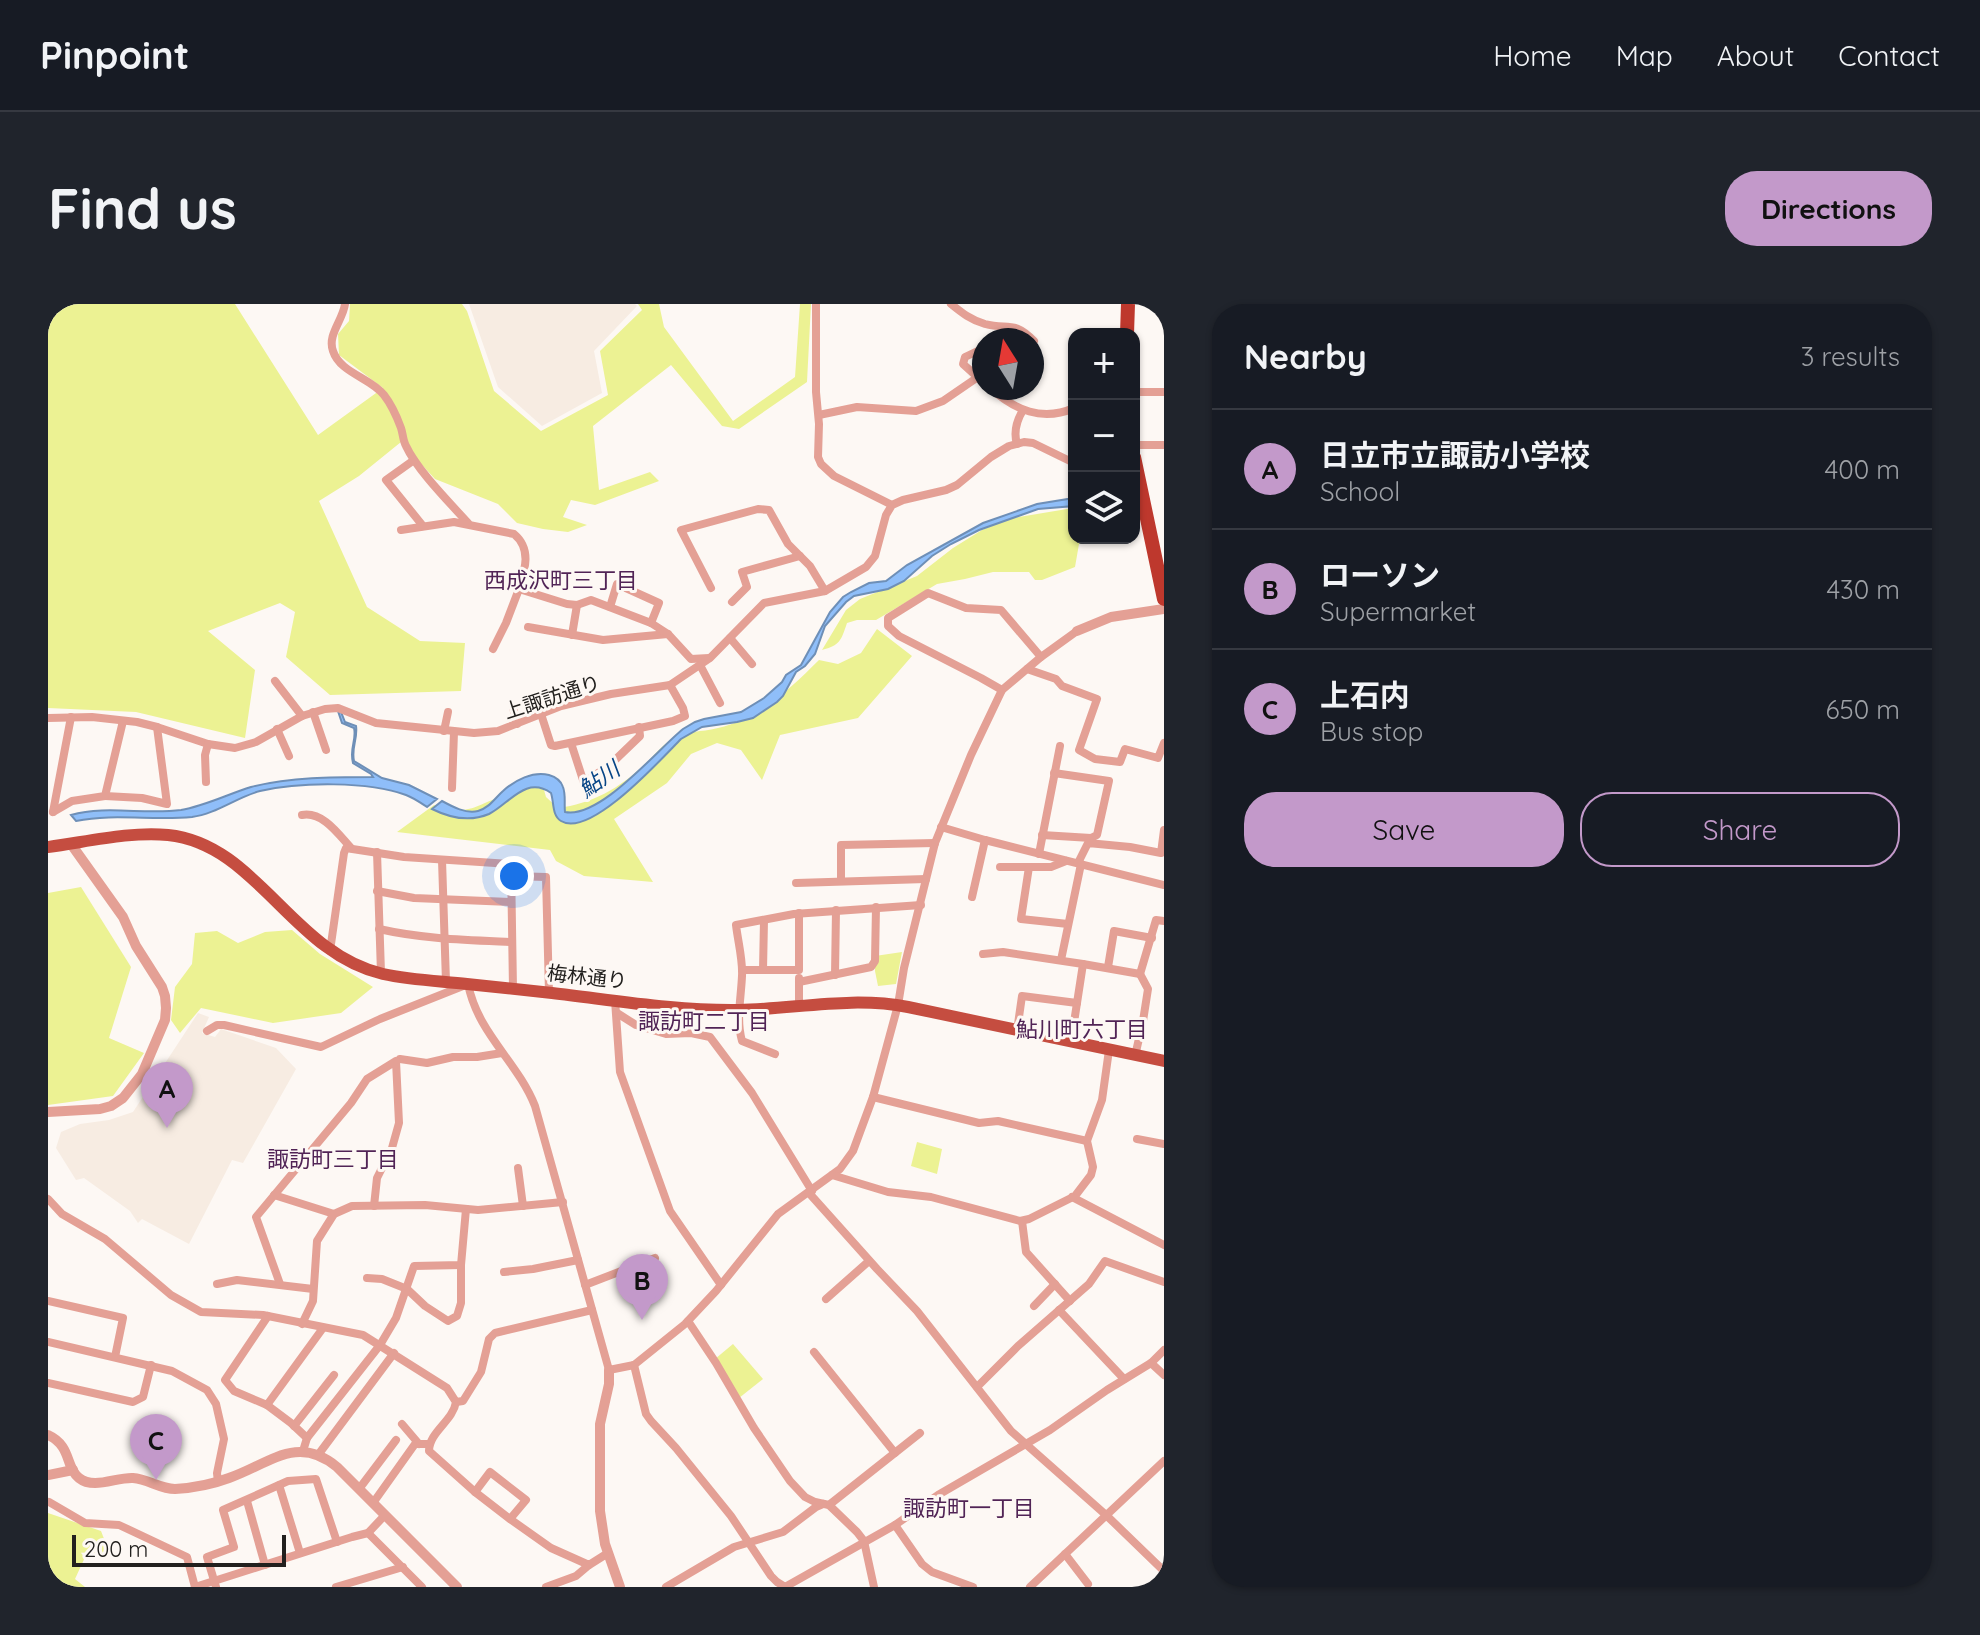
<!DOCTYPE html>
<html lang="en">
<head>
<meta charset="utf-8">
<style>
	:root { --surface:#171b24; --page:#20242c; --text:#f1f3f6; --muted:#9ea1a6; --line:#363941; --accent:#c399ca }
	body { margin:0; font-family:Quicksand,"Noto Sans JP",sans-serif; background:var(--page); color:var(--text) }
	.controls { position:absolute; right:24px; top:24px; display:grid; overflow:hidden; border-radius:16px; box-shadow:0 2px 6px #0004 }
	.controls button { width:72px; height:72px; display:grid; place-items:center; padding:0; border:0; border-bottom:2px solid var(--line); background:var(--surface); color:var(--text); font:40px sans-serif }
	.compass { position:absolute; left:924px; top:24px; width:72px; height:72px; border-radius:50%; background:var(--surface); box-shadow:0 2px 6px #0004; rotate:349deg }
	.scale { position:absolute; left:24px; bottom:20px; width:214px; box-sizing:border-box; padding-left:8px; border:4px solid #22201e; border-top:0; font-size:22px; line-height:28px; white-space:nowrap; color:#22201e; -webkit-text-stroke:6px #fdf8f4; paint-order:stroke }
	.you { position:absolute; left:466px; top:572px; width:28px; height:28px; margin:-20px; border:6px solid #fff; border-radius:50%; background:#1a73e8; box-shadow:0 0 0 12px #1a73e833 }
	.badge { display:grid; place-items:center; width:52px; height:52px; border-radius:50%; background:var(--accent); color:#111; font-size:26px; font-weight:700 }
	.pin { position:absolute; translate:-50% -66px; filter:drop-shadow(0 2px 4px #0008) }
	.pin::after { content:''; position:absolute; top:42px; width:28px; height:24px; background:inherit; clip-path:polygon(0 0,100% 0,50% 100%) }
	.list { margin:0; padding:0; list-style:none }
	h2 { display:flex; justify-content:space-between; align-items:center; height:104px; margin:0; padding:0 32px; font-size:34px }
	h2 small { font-size:26px; font-weight:400; color:var(--muted) }
	.list li { display:grid; grid-template-columns:52px 1fr auto; gap:24px; align-items:center; box-sizing:border-box; height:120px; padding:0 32px; border-top:2px solid var(--line) }
	.list b { display:block; font-size:30px; white-space:nowrap }
	.list p { margin:0; font-size:26px; white-space:nowrap; color:var(--muted) }
	.list em { font-size:26px; font-style:normal; color:var(--muted) }
	.actions { display:flex; gap:16px; padding:24px 32px }
	.actions a { flex:1; padding:18px 0; border:2px solid var(--accent); border-radius:32px; text-align:center; font-size:28px; color:var(--accent) }
	.actions .main { background:var(--accent); color:#111 }
	.icon { flex:none; width:44px; height:44px; fill:none; stroke:currentColor; stroke-width:2; stroke-linecap:round; stroke-linejoin:round }
	.map { position:relative; flex:none; width:1116px; height:1283px; overflow:hidden; border-radius:32px }
	header { display:flex; align-items:center; gap:48px; box-sizing:border-box; height:112px; padding:0 40px; background:var(--surface); border-bottom:2px solid var(--line) }
	header strong { font-size:38px }
	nav { display:flex; gap:44px; margin-inline-start:auto; font-size:28px }
	.intro { display:flex; align-items:center; justify-content:space-between; box-sizing:border-box; height:192px; padding:0 48px }
	h1 { margin:0; font-size:56px }
	.button { padding:20px 36px; border-radius:32px; background:var(--accent); color:#111; font-size:28px; font-weight:700 }
	main { display:flex; gap:48px; padding:0 48px }
	aside { flex:1; background:var(--surface); border-radius:32px; box-shadow:0 2px 6px #0004 }
	.map>svg:first-child { display:block }
	.built { fill:#f7ece2 }
	.green { fill:#ecf293 }
	.water { fill:#8fbef9; stroke:#6e8fb7; stroke-width:2 }
	.lines { fill:none; stroke-linecap:round; stroke-linejoin:round }
	.minor { stroke:#e4a095; stroke-width:8 }
	.tertiary { stroke:#e4a095; stroke-width:10 }
	.primary { stroke:#c54d40; stroke-width:12 }
	.trunk { stroke:#be382d; stroke-width:14 }
	.labels { text-anchor:middle; stroke-width:6; stroke-linejoin:round; paint-order:stroke }
	.street-label { font-size:20px; fill:#22201e; stroke:#fdf8f4 }
	.neighbourhood-label { font-size:22px; fill:#512456; stroke:#fdf8f4 }
	.water-label { font-size:22px; font-style:italic; fill:#074586; stroke:#fdf8f4 }
</style>
</head>
<body>
<header>
<strong>Pinpoint</strong>
<nav><a>Home</a><a>Map</a><a>About</a><a>Contact</a></nav>
</header>
<div class="intro"><h1>Find us</h1><a class="button">Directions</a></div>
<main>
<div class="map">
<svg width="1116" height="1283" viewBox="0 0 1116 1283">
	<rect width="100%" height="100%" fill="#fdf8f4"/>
	<g class="built">
		<polygon points="421,0 587,0 589,2 546,47 554,89 494,122 450,83"/>
		<polygon points="150,709 161,713 154,729 167,733 173,725 228,744 248,765 195,859 184,856 141,940 94,915 90,919 82,907 36,874 28,876 8,844 13,828 32,820 61,816 85,808"/>
	</g>
	<g class="green">
		<polygon points="0,0 187,0 270,131 335,84 291,51 290,30 301,17 302,0 414,0 419,7 446,87 493,127 560,91 552,47 594,6 590,0 611,0 616,23 685,117 747,73 752,0 763,0 759,78 691,125 674,122 623,61 545,122 551,186 602,168 611,177 547,201 523,196 515,213 539,221 520,228 495,225 469,219 450,200 387,175 353,138 311,172 271,197 319,303 372,337 417,339 413,387 282,391 238,353 247,308 232,299 160,327 207,366 197,434 88,408 0,404"/>
		<path d="M1019,205h7v29h44l-5,4 -17,-3 -17,5 -4,23 -33,13h-7l-6,-8h-36l-28,7 -28,5 -61,36h-19l-10,3c-6,18 -7,22 -25,27l24,-40 14,-11 57,-23 36,-28 29,-18 25,-11z"/>
		<path d="M829,325l35,27 -54,62 -78,17 -18,45 -21,-30 -24,-7 -26,11 -24,29 -53,36 39,63 -69,-6 -28,-15 -6,-11 -153,-18 37,-27c34,11 39,2 70,-10 12,-5 25,-8 38,-12l4,14 12,11c33,-4 62,-20 86,-43 9,-8 17,-19 27,-25 19,-11 28,-7 47,-12 41,-10 72,-39 101,-68l19,4 23,-11z"/>
		<polygon points="33,583 83,663 61,734 96,749 65,792 0,801 0,589"/>
		<polygon points="244,626 272,650 325,683 293,709 225,719 153,704 132,729 123,716 127,683 144,660 147,629 169,627 190,639 217,628"/>
		<polygon points="854,648 848,680 830,682 827,667 827,652"/>
		<polygon points="869,838 894,845 889,870 863,862"/>
		<polygon points="685,1040 715,1075 691,1094 667,1055"/>
		<polygon points="0,1209 53,1227 62,1250 38,1251 27,1275 37,1283 0,1283"/>
	</g>
	<g class="water">
		<path d="M1026,194v8l-36,3 -59,21 -28,14 -19,12 -28,25 -16,8 -34,7 -8,6 -21,24 -10,28 -10,12 -9,6 -13,24 -6,6 -24,16 -16,4 -35,5 -21,12c-19,19 -91,100 -120,82 -9,-5 -7,-19 -10,-28 -25,-18 -42,11 -62,21 -19,8 -39,4 -57,-5l10,-8c11,6 24,13 36,10 11,-3 17,-13 25,-20 12,-11 30,-20 46,-16 7,2 12,6 14,12 3,8 1,17 2,25 35,7 91,-61 118,-83l12,-7 9,-3 37,-7 23,-14 18,-16 4,-7 15,-10 29,-53 13,-15 8,-5 18,-9 17,-2 21,-16 76,-42 54,-19z"/>
		<path d="M290,407l3,1 4,10 11,4c2,12 -5,22 -2,35l28,17 27,7 28,14 -10,8c-6,-4 -13,-9 -21,-12 -38,-14 -106,-13 -146,-4 -23,6 -44,23 -68,26 -39,4 -78,-4 -116,4l-5,-6c35,-10 74,0 110,-5 24,-4 47,-16 70,-23 39,-10 82,-10 122,-10l-2,-3 -18,-11c-4,-15 4,-23 1,-35l-12,-5z"/>
	</g>
	<g class="lines">
		<g class="minor">
			<path d="M297,0c-2,16 -18,31 -12,47 7,22 38,27 51,44 7,9 13,22 17,33 2,6 2,13 5,18 11,24 44,57 62,77"/>
			<polyline points="768,0 768,88 771,120 770,153 773,160 786,172 844,201"/>
			<path d="M903,0c11,9 20,16 34,20 23,6 29,-4 49,17l-2,2"/>
			<polyline points="936,44 917,53 915,60 936,79"/>
			<path d="M942,84c25,22 52,34 84,20"/>
			<polyline points="1086,88 1116,88"/>
			<polyline points="771,111 809,103 868,107 895,97 930,73"/>
			<path d="M969,140c-4,-13 0,-24 6,-34"/>
			<polyline points="1086,141 1116,141"/>
			<polyline points="366,156 338,176 375,222"/>
			<path d="M353,226l53,-8 60,12c18,15 11,36 5,55"/>
			<polyline points="663,284 633,226 710,205 721,206 740,240 762,262 777,287"/>
			<polyline points="684,298 699,283 694,268 752,252"/>
			<polyline points="562,303 569,280 611,299 603,319"/>
			<polyline points="480,323 555,336 620,330"/>
			<polyline points="524,331 529,301"/>
			<polyline points="682,334 704,360"/>
			<polyline points="445,345 458,319 471,285 519,300 529,301 543,296 603,319 620,330 643,355 661,354"/>
			<polyline points="652,361 672,399"/>
			<polyline points="979,365 1008,375 1014,382 1049,395 1031,446 1047,455 1072,458 1077,445 1110,454 1116,439"/>
			<polyline points="227,377 254,412"/>
			<polyline points="954,386 933,374 851,332 840,322 840,314 880,289 918,304 953,306 993,353"/>
			<polyline points="465,403 469,420"/>
			<polyline points="265,408 278,446"/>
			<polyline points="493,410 503,441 507,442 625,417 637,412 635,404 622,381"/>
			<polyline points="0,414 44,413 89,418 109,423 160,440 187,444 208,438 254,412 277,405 290,404 328,419 426,429 450,427 513,402 563,390 622,381 662,354 716,299 777,287 818,263 827,252 838,211 844,201 855,196 898,186 909,181 943,153 961,142 976,138 985,139 1026,159"/>
			<polyline points="229,425 241,452"/>
			<polyline points="396,427 400,408"/>
			<polyline points="523,439 536,479 564,459 592,432 591,423"/>
			<polyline points="158,478 157,451 160,440"/>
			<polyline points="404,484 406,428"/>
			<polyline points="57,492 94,494 119,500 109,423"/>
			<polyline points="5,508 24,497 57,492 75,417"/>
			<polyline points="5,508 23,413"/>
			<path d="M254,511c21,-4 37,20 49,33"/>
			<polyline points="893,523 937,536 1116,581"/>
			<polyline points="994,531 1043,534 1049,531 1061,477 1006,469"/>
			<polyline points="329,548 333,669"/>
			<polyline points="991,550 1012,442"/>
			<polyline points="394,556 398,678"/>
			<polyline points="1030,559 1040,539 1082,543 1113,549 1116,526"/>
			<polyline points="952,563 1003,563 1018,557"/>
			<polyline points="981,563 973,615 1020,620"/>
			<polyline points="463,572 498,573 501,689"/>
			<polyline points="793,577 793,541 887,539"/>
			<polyline points="748,579 878,575"/>
			<polyline points="329,587 366,594 463,598"/>
			<polyline points="924,593 937,536"/>
			<path d="M331,625c44,10 88,11 133,13"/>
			<polyline points="282,647 296,549 298,544 356,553 463,560 465,685"/>
			<polyline points="935,650 955,648 1035,660 1023,738"/>
			<polyline points="1013,656 1033,560"/>
			<polyline points="1035,660 1092,670 1108,616 1116,617"/>
			<polyline points="1060,663 1066,627 1104,634"/>
			<polyline points="694,666 751,666 751,609"/>
			<polyline points="715,666 716,616"/>
			<polyline points="787,671 788,606"/>
			<polyline points="751,674 751,702"/>
			<polyline points="751,678 823,663 827,657 828,603"/>
			<polyline points="567,696 572,768 622,907 673,981"/>
			<polyline points="569,709 588,721 618,730 643,729 662,733 704,789 764,887"/>
			<path d="M159,727l10,-6h7l97,22 59,-28 88,-35c10,50 49,77 67,122l74,264 25,-5 51,-41 31,-33 62,-77 62,-45 13,-18 20,-54 25,-92 6,-37 31,-125 36,-88 31,-65 39,-33 36,-26"/>
			<polyline points="969,727 974,692 1029,699"/>
			<path d="M727,750l-33,-13c-6,-22 -1,-42 0,-65 1,-16 -4,-34 -6,-51l58,-11 127,-9"/>
			<polyline points="1087,752 1095,717 1100,685 1092,670"/>
			<polyline points="352,755 379,759 405,753 429,753 454,749"/>
			<polyline points="825,793 931,819 950,817 1039,837"/>
			<polyline points="1089,835 1116,840"/>
			<polyline points="470,864 475,902"/>
			<polyline points="784,871 840,888 883,893 972,917 981,915 1027,892 1043,871 1045,863 1039,837 1054,796 1061,746"/>
			<polyline points="761,889 829,965 869,1007 963,1127 1058,1211 1116,1267"/>
			<polyline points="226,891 286,910"/>
			<polyline points="1024,893 1116,941"/>
			<path d="M0,895l14,15 43,25 66,56 30,17 62,3 100,20 84,53 9,14c-3,19 -27,30 -27,49l46,41 35,27 41,29 38,17 19,-12"/>
			<polyline points="974,917 978,948 1022,997"/>
			<polyline points="456,968 485,965 530,956"/>
			<polyline points="319,974 334,975 359,985 377,1002 400,1017 409,1012 413,999 413,961"/>
			<polyline points="169,980 189,976 265,985"/>
			<polyline points="232,980 208,913 303,799 319,775 348,757 351,819 344,844 329,874 326,902"/>
			<polyline points="537,981 607,954"/>
			<polyline points="778,995 821,957"/>
			<polyline points="0,997 75,1014 67,1053"/>
			<polyline points="986,1002 1007,980"/>
			<polyline points="1011,1006 1076,1075"/>
			<polyline points="220,1012 177,1076 186,1087 219,1101 275,1024"/>
			<polyline points="640,1017 668,1059 706,1124 742,1177 757,1193 767,1198 781,1201 809,1228 816,1237 826,1283"/>
			<polyline points="254,1020 265,997 269,937 286,910 304,902 377,901 430,906 515,898"/>
			<polyline points="0,1038 124,1067 159,1086 168,1100 176,1135 169,1169 170,1178"/>
			<polyline points="766,1048 847,1149"/>
			<polyline points="1103,1059 1116,1071"/>
			<polyline points="586,1061 598,1110 603,1117 628,1144 683,1212 723,1272 729,1278 737,1283"/>
			<polyline points="0,1079 85,1098 95,1093 103,1061"/>
			<polyline points="929,1083 970,1042 1041,980 1057,957 1116,978"/>
			<polyline points="408,1098 415,1097 433,1068 441,1035 447,1029 544,1006"/>
			<polyline points="219,1101 243,1119 259,1134"/>
			<polyline points="354,1120 371,1140"/>
			<polyline points="246,1122 286,1071"/>
			<polyline points="255,1147 259,1134 332,1041 348,1014 366,962 413,961 418,905"/>
			<polyline points="270,1151 346,1049"/>
			<polyline points="231,1181 252,1249"/>
			<polyline points="311,1185 348,1136"/>
			<polyline points="427,1188 442,1168 478,1196 462,1215"/>
			<polyline points="199,1197 217,1261"/>
			<polyline points="1,1198 37,1219 71,1221 139,1253 147,1283"/>
			<polyline points="325,1199 367,1140 381,1140"/>
			<polyline points="781,1201 872,1129"/>
			<polyline points="847,1221 874,1260 884,1268 925,1283"/>
			<polyline points="320,1229 374,1283"/>
			<polyline points="1017,1250 1040,1280"/>
			<polyline points="147,1283 304,1233 320,1229 337,1211"/>
			<polyline points="168,1283 159,1253 186,1243 175,1206 240,1177 268,1175 289,1238"/>
			<polyline points="288,1283 355,1263"/>
			<polyline points="498,1283 528,1272 541,1261"/>
			<polyline points="618,1283 686,1243 735,1228 768,1203 775,1200"/>
			<polyline points="737,1283 847,1221 890,1191 1002,1126 1059,1086 1103,1059 1116,1046"/>
			<polyline points="982,1283 1116,1157"/>
		</g>
		<g class="tertiary">
			<polyline points="1029,327 1063,313 1116,305"/>
			<polyline points="0,808 52,805 63,802 75,794 94,770 117,716 118,704 117,692 114,683 88,642 75,613 23,540"/>
			<polyline points="561,1066 561,1080 552,1120 552,1207 557,1240 572,1283"/>
			<path d="M0,1131c24,11 17,32 31,43 15,12 37,-1 54,0 15,1 27,11 42,11 17,-1 38,-5 54,-11 40,-14 68,-44 108,-11l120,120"/>
			<polyline points="0,1171 25,1166"/>
		</g>
		<path class="primary" d="M0,543c38,-5 83,-16 120,-12 89,9 124,118 215,139 28,6 56,7 84,10 28,3 56,6 85,9 61,7 124,18 187,17 57,-1 112,-14 169,-3l256,54"/>
		<g class="trunk">
			<polyline points="1079,30 1080,0"/>
			<polyline points="1086,153 1116,295"/>
		</g>
	</g>
	<g class="labels">
		<g class="street-label">
			<text transform="translate(504 393) rotate(-18)" y="7">上諏訪通り</text>
			<text transform="translate(539 673) rotate(6)" y="7">梅林通り</text>
		</g>
		<g class="neighbourhood-label">
			<text x="513" y="284">西成沢町三丁目</text>
			<text x="656" y="725">諏訪町二丁目</text>
			<text x="1034" y="733">鮎川町六丁目</text>
			<text x="285" y="863">諏訪町三丁目</text>
			<text x="921" y="1212">諏訪町一丁目</text>
		</g>
		<g class="water-label">
			<text transform="translate(551 475) rotate(-35)" y="8">鮎川</text>
		</g>
	</g>
</svg>
<div class="controls">
<button>+</button>
<button>−</button>
<button><svg class="icon" aria-label="layers" viewBox="0 0 24 24"><path d="M12 4l9 5-9 5-9-5zM3 14l9 5 9-5"/></svg></button>
</div>
<svg class="compass" viewBox="-18 -18 36 36"><path d="M0-13l5 13h-10z" fill="#e53935"/><path d="M0 13l5-13h-10z" fill="#9ea1a6"/></svg>
<div class="scale">200 m</div>
<div class="you"></div>
<div class="pin badge" style="left:119px;top:824px">A</div>
<div class="pin badge" style="left:594px;top:1016px">B</div>
<div class="pin badge" style="left:108px;top:1176px">C</div>
</div>
<aside>
<h2>Nearby<small>3 results</small></h2>
<ul class="list">
<li><span class="badge">A</span><div><b>日立市立諏訪小学校</b><p>School</p></div><em>400 m</em></li>
<li><span class="badge">B</span><div><b>ローソン</b><p>Supermarket</p></div><em>430 m</em></li>
<li><span class="badge">C</span><div><b>上石内</b><p>Bus stop</p></div><em>650 m</em></li>
</ul>
<div class="actions"><a class="main">Save</a><a>Share</a></div>
</aside>
</main>
</body>
</html>
